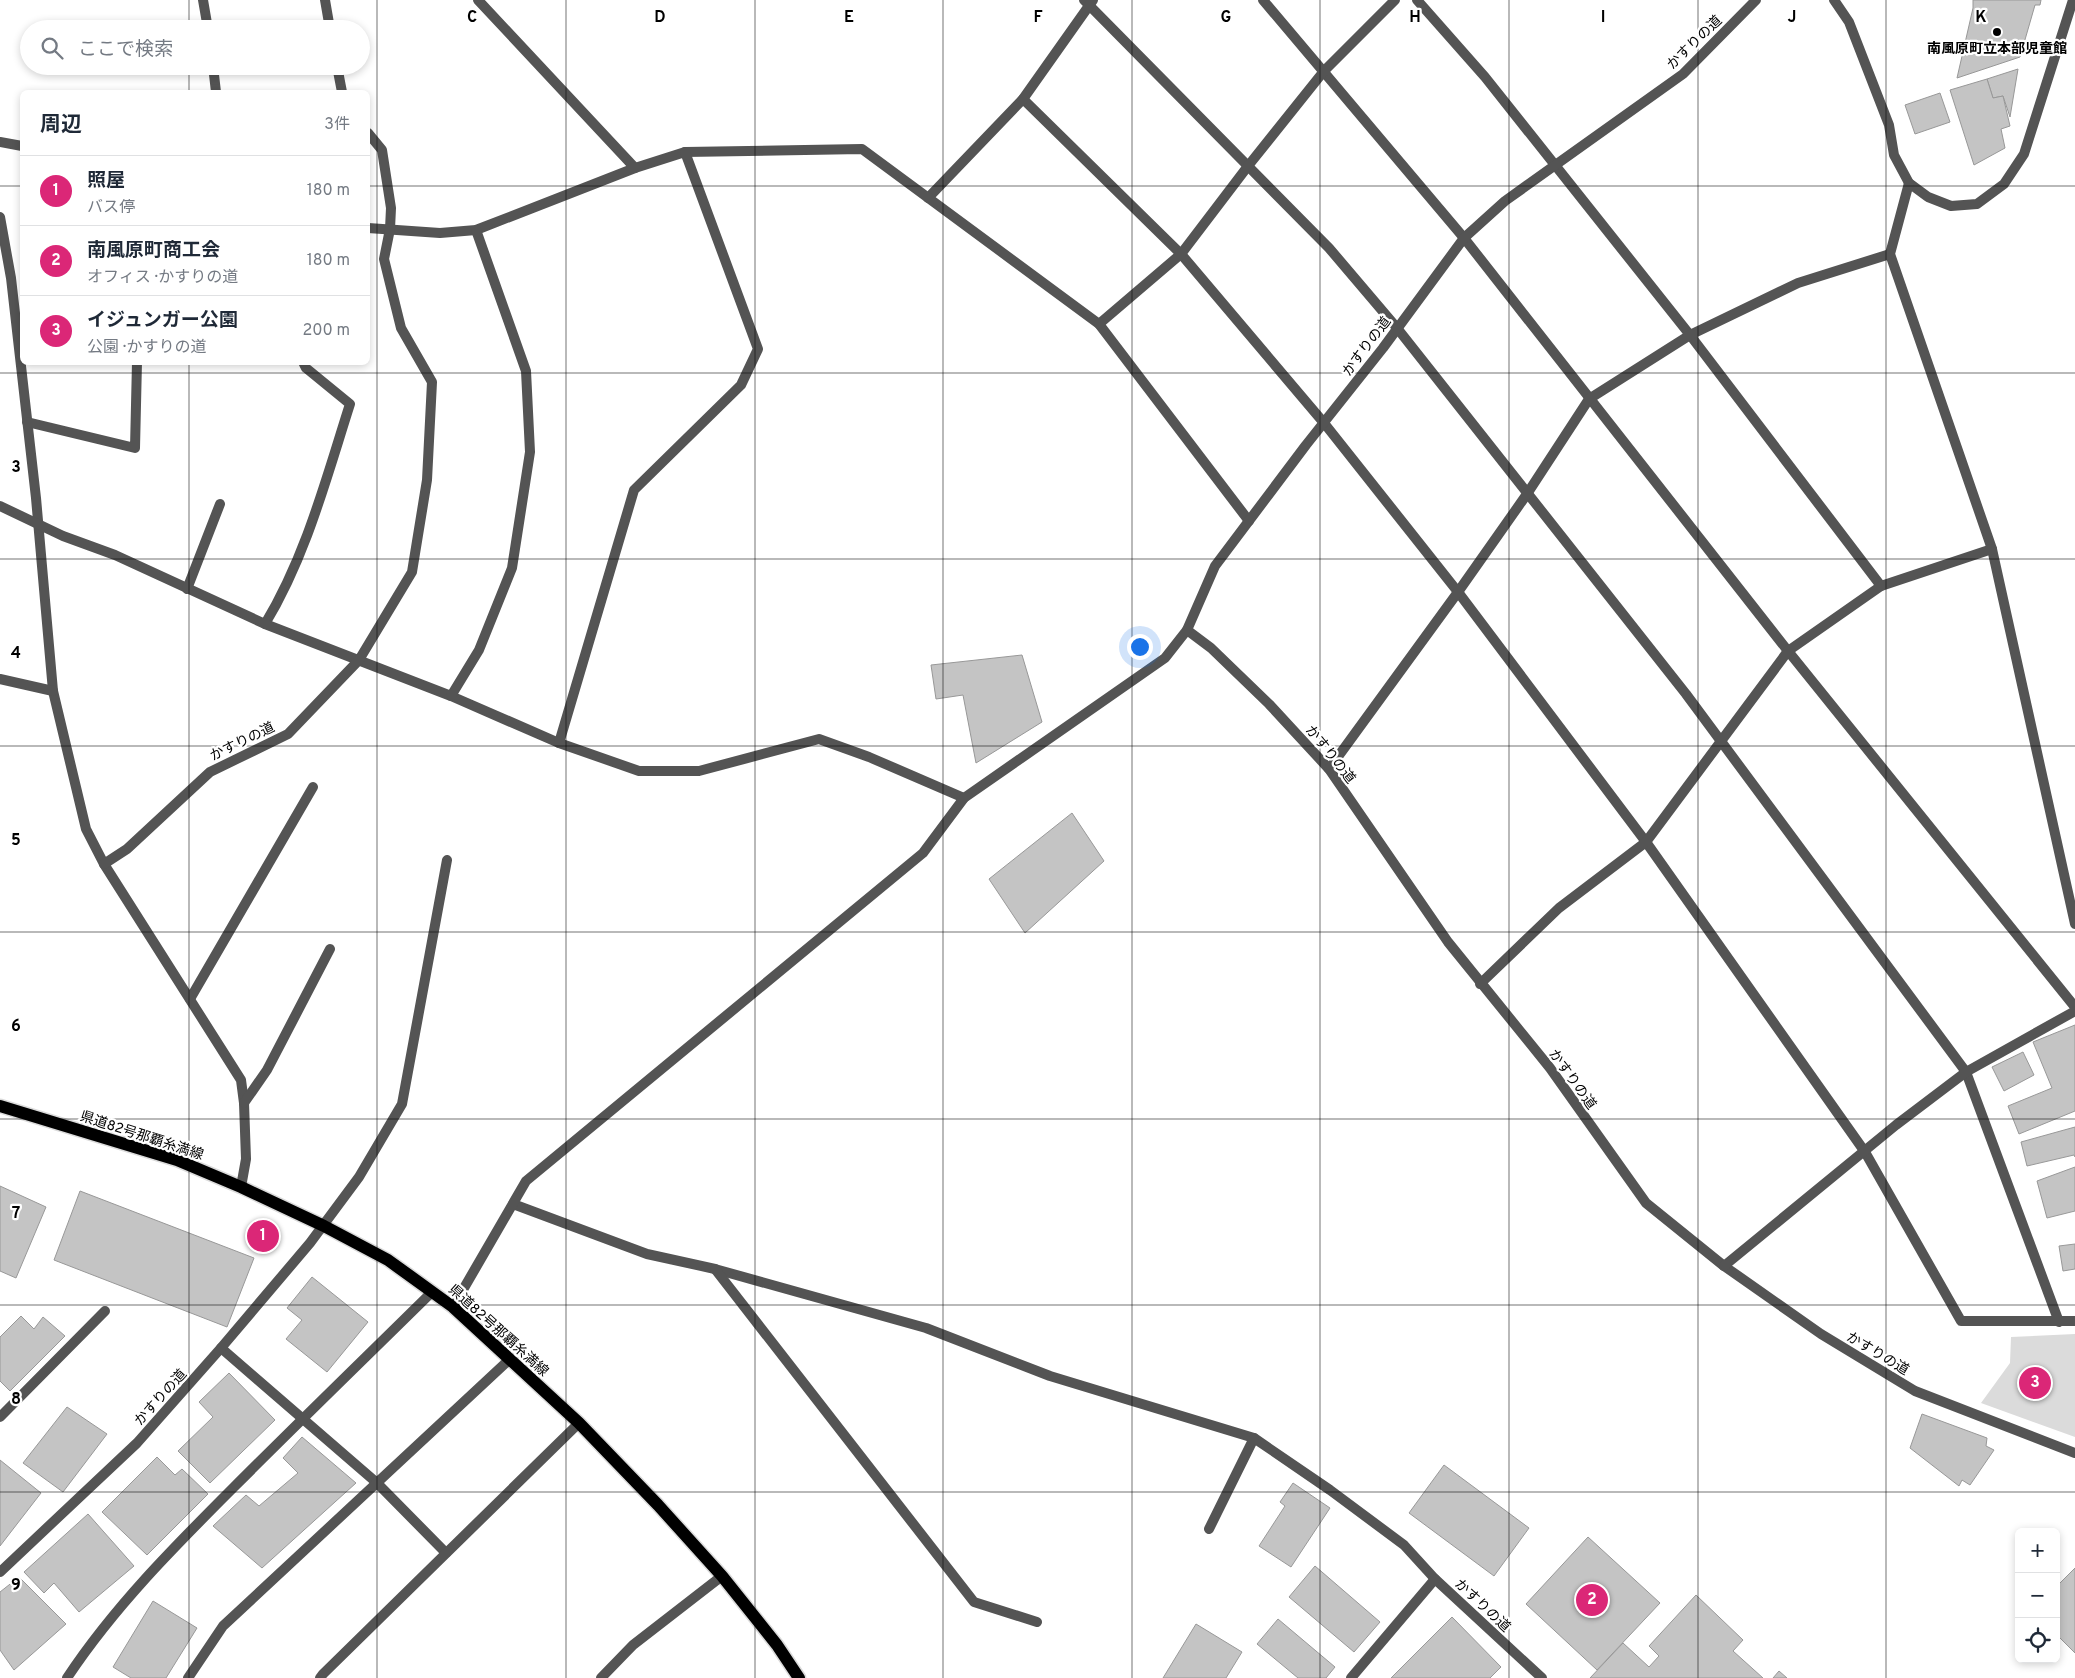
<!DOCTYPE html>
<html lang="ja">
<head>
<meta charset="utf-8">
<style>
	:root { --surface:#fff; --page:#f6f6f7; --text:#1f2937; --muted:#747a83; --line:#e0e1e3; --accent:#db2777 }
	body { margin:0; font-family:Overpass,"Noto Sans JP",sans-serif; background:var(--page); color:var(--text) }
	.controls { position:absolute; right:15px; bottom:15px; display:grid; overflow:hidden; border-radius:8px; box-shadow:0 2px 8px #0003 }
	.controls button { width:45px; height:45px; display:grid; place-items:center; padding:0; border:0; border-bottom:1px solid var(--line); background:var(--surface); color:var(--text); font:25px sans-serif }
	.you { position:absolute; left:1139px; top:646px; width:18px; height:18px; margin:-12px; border:4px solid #fff; border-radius:50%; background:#1a73e8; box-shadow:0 0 0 8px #1a73e833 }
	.badge { display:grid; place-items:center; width:32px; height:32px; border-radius:50%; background:var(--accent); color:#fff; font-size:16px; font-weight:700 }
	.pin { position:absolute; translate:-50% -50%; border:2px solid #fff; box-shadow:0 1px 5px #0006 }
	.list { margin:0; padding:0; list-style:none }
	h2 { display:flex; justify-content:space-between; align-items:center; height:65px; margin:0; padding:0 20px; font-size:21px }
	h2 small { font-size:16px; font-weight:400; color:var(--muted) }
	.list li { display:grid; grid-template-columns:32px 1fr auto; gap:15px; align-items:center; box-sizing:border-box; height:70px; padding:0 20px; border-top:1px solid var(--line) }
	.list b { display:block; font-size:19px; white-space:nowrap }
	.list p { margin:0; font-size:16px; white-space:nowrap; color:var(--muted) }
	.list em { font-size:16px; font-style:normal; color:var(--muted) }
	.icon { flex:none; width:28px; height:28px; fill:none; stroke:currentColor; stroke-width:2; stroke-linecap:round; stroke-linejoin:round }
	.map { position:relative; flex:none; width:2075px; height:1678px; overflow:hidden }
	.search { position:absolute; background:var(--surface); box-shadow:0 2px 8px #0003; left:20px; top:20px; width:350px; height:55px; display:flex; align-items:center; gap:12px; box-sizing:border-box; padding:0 18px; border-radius:28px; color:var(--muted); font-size:19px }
	.panel { position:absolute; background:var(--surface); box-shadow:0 2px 8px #0003; left:20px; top:90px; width:350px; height:275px; border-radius:8px }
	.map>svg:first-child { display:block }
	.green { fill:#dbdbdb }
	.building { fill:#c4c4c4; stroke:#989898 }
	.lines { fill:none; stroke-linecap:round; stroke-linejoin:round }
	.primary-casing { stroke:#dbdbdb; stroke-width:15 }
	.lane { stroke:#545454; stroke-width:10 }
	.street { stroke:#545454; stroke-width:10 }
	.primary { stroke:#000; stroke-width:12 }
	.grid { fill:none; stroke:#000; stroke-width:1; stroke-opacity:0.55 }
	.poi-dot { fill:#000; stroke:#fff; stroke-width:2 }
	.labels { text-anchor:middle; stroke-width:4.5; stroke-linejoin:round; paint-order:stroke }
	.street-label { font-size:14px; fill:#000; stroke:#fff }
	.poi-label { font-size:14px; font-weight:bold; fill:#000; stroke:#fff }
	.grid-label { font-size:16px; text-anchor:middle; font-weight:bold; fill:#000; stroke:#fff; stroke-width:4.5; stroke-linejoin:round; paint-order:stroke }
</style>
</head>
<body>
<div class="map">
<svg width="2075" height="1678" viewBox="0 0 2075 1678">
	<rect width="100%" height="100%" fill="#fff"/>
	<polygon class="green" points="2075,1334 2075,1437 1981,1403 2010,1363 2011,1337"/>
	<g class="building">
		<polygon points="1973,0 2041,0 2040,5 2035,5 2020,57 1957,78 1973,8"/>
		<polygon points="2018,69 2010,117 2003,96 1993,98 1987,79"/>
		<polygon points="1987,79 1993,98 2003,96 2010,126 2001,129 2005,148 1974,165 1950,90"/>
		<polygon points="1940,93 1950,122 1915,134 1905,105"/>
		<polygon points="1022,655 1042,722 976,763 963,695 936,699 931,665"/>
		<polygon points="1072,813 1104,861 1025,933 989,879"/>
		<polygon points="2075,1025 2075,1111 2019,1134 2008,1106 2052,1088 2033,1042"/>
		<polygon points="2023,1052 2034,1075 2004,1091 1992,1067"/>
		<polygon points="2075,1127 2075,1157 2074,1155 2027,1166 2021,1142"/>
		<polygon points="2075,1167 2075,1211 2047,1218 2037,1181"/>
		<polygon points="0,1186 46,1207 16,1278 0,1271"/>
		<polygon points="80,1191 254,1258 227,1327 54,1260"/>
		<polygon points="2075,1244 2075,1269 2063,1271 2059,1246"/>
		<polygon points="312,1277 368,1322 327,1372 286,1339 302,1320 287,1308"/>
		<polygon points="21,1316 34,1329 43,1317 65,1336 10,1391 0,1381 0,1337"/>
		<polygon points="229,1373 275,1420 210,1483 178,1451 213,1417 199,1402"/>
		<polygon points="67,1407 107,1434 63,1492 23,1463"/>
		<polygon points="1922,1414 1987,1438 1986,1446 1994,1450 1970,1485 1962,1480 1959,1486 1910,1448"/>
		<polygon points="302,1437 356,1483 262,1568 213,1526 246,1495 259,1506 298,1473 283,1458"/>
		<polygon points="157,1457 175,1475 182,1469 208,1494 147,1555 102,1512"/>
		<polygon points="0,1460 41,1493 0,1546"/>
		<polygon points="1444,1465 1529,1528 1494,1576 1409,1513"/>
		<polygon points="1293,1483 1330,1508 1291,1567 1259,1546 1285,1506 1280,1502"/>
		<polygon points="88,1514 134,1566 79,1612 54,1583 44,1593 24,1572"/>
		<polygon points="1588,1537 1660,1603 1597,1670 1526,1604"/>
		<polygon points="1315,1566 1380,1622 1354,1652 1289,1597"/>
		<polygon points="2075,1568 2075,1653 2056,1634 2056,1587"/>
		<polygon points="19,1577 66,1624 14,1670 0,1650 0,1592"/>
		<polygon points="1696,1595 1743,1640 1733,1651 1763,1678 1590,1678 1623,1643 1649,1667 1659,1656 1649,1646"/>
		<polygon points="153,1601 197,1628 166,1678 131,1678 113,1667"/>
		<polygon points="1452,1617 1501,1667 1490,1678 1391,1678"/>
		<polygon points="1278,1619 1335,1667 1326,1678 1298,1678 1257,1644"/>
		<polygon points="1196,1624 1242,1652 1226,1678 1163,1678"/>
		<polygon points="1779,1671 1787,1678 1773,1678"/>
	</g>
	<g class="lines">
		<g class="primary-casing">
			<polyline id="primary" points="0,1106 177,1160 241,1187 324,1226 388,1260 453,1307 579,1423 658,1505 722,1576 777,1645 799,1678"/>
		</g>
		<g class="lane">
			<path d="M265,624c41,-68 61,-145 85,-220l-44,-36 -3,-6"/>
			<polyline points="190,999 313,787"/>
		</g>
		<g class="street">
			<polyline points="203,0 208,29"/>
			<polyline points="325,0 330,29"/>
			<polyline points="478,0 635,168"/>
			<polyline points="1084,0 1329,248 1397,328 1686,694 1966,1072 2059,1322"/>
			<polyline points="1263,0 1464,238 1788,651 2075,1007"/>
			<polyline points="1417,0 1485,77 1690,335 1881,586"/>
			<polyline points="1834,0 1849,22 1889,125 1894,155 1909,183 1928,197 1951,206 1977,204 2004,184 2024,154 2073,0"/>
			<polyline points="213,66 216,92"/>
			<polyline points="337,66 342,92"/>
			<polyline points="1023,99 1181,254 1324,423 1458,592 1646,842 1865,1152 1961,1321 2075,1321"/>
			<polyline points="0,142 22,146"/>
			<polyline points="1909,183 1890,254 1992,549 2075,924"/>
			<polyline points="928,198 1023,99 1093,0"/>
			<polyline points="0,217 11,278 36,498 53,691 86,829 104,864 241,1080 244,1103 246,1159 241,1187"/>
			<polyline points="368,228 440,233 476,230 635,168 685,152 862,149 1099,324 1249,521"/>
			<polyline points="1099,324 1181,254 1248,166 1324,71 1395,0"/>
			<polyline points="27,422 135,448 137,362"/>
			<polyline points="0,506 63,536 115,555 265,624 451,696 559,743 639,771 699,771 819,739 869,757 964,798"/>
			<polyline points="187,589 220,504"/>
			<polyline points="1187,630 1211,648 1269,704 1329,769 1448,942 1550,1068 1646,1203 1724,1266 1821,1334 1915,1391 2075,1453"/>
			<polyline points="0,679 53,691"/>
			<polyline points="451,696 479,650 512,568 530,452 526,371 476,230"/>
			<polyline points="559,743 634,490 741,385 758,349 685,152"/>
			<polyline points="1329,769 1458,592 1527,494 1589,399 1690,335 1798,283 1890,254"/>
			<polyline points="104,864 127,849 210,772 288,734 359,660 412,572 427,480 432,382 401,328 384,259 390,229 391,208 382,150 368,133"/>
			<polyline points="1480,984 1559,908 1646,842 1788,651 1881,586 1992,549"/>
			<polyline points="244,1103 267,1070 330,949"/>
			<polyline points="513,1204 647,1254 715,1269 926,1328 1050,1376 1254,1438 1330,1490 1404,1545 1435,1579 1542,1678"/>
			<polyline points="1724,1266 1896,1125 1966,1072 2075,1011"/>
			<polyline points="715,1269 974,1602 1037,1622"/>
			<polyline points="453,1307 526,1181 923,853 964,798 1165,658 1187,630 1215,566 1306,445 1383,348 1464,238 1505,201 1683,74 1756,0"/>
			<polyline points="221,1348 377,1483 446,1553"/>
			<polyline points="0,1417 105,1311"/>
			<polyline points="1209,1529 1254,1438"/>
			<polyline points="0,1572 137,1443 221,1348 310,1243 359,1177 402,1104 447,860"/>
			<path d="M67,1678c47,-71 107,-131 167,-191 66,-66 132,-130 198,-195"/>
			<polyline points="188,1678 223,1626 510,1359"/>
			<polyline points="320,1678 323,1674 579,1423"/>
			<polyline points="601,1678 633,1645 722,1576"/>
			<polyline points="1351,1678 1435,1579"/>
		</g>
		<use href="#primary" class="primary"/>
	</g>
	<path class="grid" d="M189,0v29M377,0v1678M566,0v1678M755,0v1678M943,0v1678M1132,0v1678M1320,0v1678M1509,0v1678M1698,0v1678M1886,0v1678M189,66v26M0,186h22M368,186h1707M189,362v1316M0,373h2075M0,559h2075M0,746h2075M0,932h2075M0,1119h2075M0,1305h2075M0,1492h2075"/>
	<circle class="poi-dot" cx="1997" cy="32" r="5"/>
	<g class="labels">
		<g class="street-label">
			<text transform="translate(1694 42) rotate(-44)" y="5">かすりの道</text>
			<text transform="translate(1366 346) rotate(-53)" y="5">かすりの道</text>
			<text transform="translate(242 741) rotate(-26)" y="5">かすりの道</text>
			<text transform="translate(1331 754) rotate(51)" y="5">かすりの道</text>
			<text transform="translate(1573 1079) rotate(54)" y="5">かすりの道</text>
			<text transform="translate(142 1135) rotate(18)" y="5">県道82号那覇糸満線</text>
			<text transform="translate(499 1330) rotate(42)" y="5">県道82号那覇糸満線</text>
			<text transform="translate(1878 1353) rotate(31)" y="5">かすりの道</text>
			<text transform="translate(160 1397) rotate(-48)" y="5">かすりの道</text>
			<text transform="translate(1483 1605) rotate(43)" y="5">かすりの道</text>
		</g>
		<g class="poi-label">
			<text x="1997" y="53">南風原町立本部児童館</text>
		</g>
	</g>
	<g class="grid-label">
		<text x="472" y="22">C</text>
		<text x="660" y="22">D</text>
		<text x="849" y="22">E</text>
		<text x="1038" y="22">F</text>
		<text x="1226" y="22">G</text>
		<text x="1415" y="22">H</text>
		<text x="1603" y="22">I</text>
		<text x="1792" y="22">J</text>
		<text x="1981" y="22">K</text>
		<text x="16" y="472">3</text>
		<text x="16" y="658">4</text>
		<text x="16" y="845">5</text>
		<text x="16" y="1031">6</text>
		<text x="16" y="1218">7</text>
		<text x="16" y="1404">8</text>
		<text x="16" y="1590">9</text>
	</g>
</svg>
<div class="controls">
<button>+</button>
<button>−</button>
<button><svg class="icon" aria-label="locate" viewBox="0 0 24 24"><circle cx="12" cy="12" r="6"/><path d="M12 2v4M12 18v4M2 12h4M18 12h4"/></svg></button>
</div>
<div class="you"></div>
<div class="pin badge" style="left:263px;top:1236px">1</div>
<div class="pin badge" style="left:1592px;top:1600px">2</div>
<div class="pin badge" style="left:2035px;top:1383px">3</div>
<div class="search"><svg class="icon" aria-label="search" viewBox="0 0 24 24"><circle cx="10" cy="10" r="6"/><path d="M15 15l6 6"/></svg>ここで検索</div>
<section class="panel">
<h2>周辺<small>3件</small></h2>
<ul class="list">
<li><span class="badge">1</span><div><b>照屋</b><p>バス停</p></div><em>180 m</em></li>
<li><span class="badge">2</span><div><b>南風原町商工会</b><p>オフィス · かすりの道</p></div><em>180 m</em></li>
<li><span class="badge">3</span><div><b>イジュンガー公園</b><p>公園 · かすりの道</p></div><em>200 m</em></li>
</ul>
</section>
</div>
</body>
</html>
